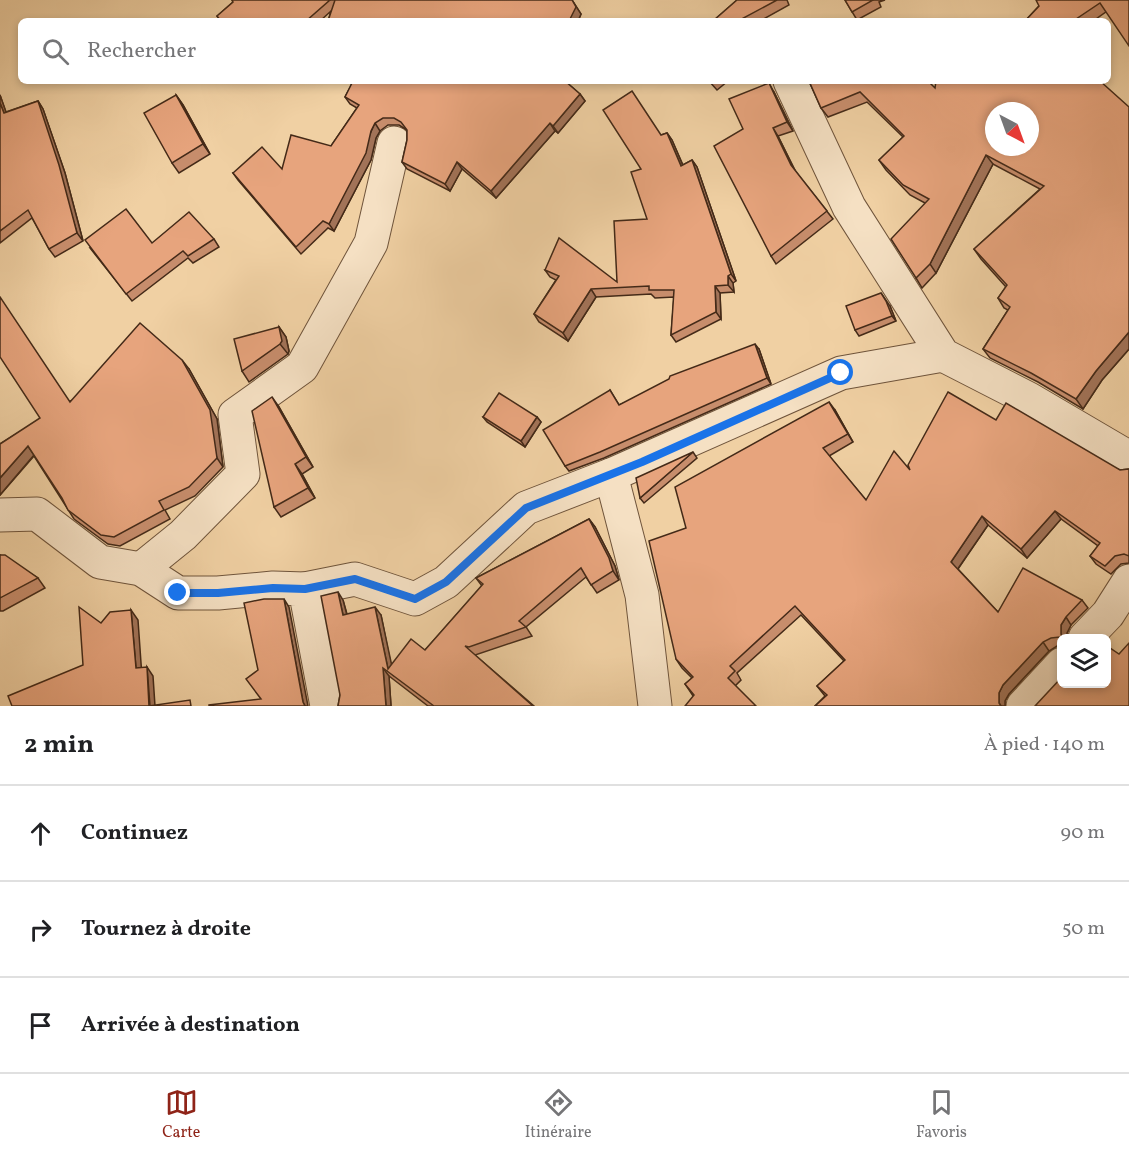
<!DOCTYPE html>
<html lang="fr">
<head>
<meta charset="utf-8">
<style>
	:root { --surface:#fff; --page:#f2f2f2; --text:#202124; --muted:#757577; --line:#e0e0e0; --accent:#8f2418 }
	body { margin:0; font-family:Vollkorn,serif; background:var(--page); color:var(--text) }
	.controls { position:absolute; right:18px; bottom:18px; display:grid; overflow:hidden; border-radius:9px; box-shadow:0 3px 9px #0003 }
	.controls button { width:54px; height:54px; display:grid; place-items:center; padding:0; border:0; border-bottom:2px solid var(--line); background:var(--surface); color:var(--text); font:30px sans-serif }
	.compass { position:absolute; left:985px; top:102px; width:54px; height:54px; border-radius:50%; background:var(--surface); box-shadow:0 3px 9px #0003; rotate:139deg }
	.stop { position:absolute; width:18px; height:18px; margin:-14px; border:4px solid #1a73e8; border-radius:50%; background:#fff }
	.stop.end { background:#1a73e8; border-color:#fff; box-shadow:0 2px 6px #0008 }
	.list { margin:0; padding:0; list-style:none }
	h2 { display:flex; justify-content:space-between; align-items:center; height:78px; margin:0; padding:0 24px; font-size:26px }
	h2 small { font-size:20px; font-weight:400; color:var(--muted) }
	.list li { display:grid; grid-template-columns:39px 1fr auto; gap:18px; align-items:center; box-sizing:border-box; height:96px; padding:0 24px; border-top:2px solid var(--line) }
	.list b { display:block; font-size:22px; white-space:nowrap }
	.list em { font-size:20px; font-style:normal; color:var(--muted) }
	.icon { flex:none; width:33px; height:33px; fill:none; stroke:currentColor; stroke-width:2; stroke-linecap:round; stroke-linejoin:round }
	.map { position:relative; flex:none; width:1129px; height:706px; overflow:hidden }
	.search { position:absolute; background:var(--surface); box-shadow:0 3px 9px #0003; left:18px; right:18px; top:18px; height:66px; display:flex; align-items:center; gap:15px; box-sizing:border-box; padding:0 21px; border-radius:9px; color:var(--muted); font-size:22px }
	.sheet { height:366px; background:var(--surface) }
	nav { display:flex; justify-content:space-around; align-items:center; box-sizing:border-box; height:84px; border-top:2px solid var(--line); background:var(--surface); font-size:16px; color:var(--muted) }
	nav a { display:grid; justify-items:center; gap:3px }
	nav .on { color:var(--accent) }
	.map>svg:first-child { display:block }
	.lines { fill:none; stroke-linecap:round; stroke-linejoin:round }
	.minor-casing { stroke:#6f543b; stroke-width:35 }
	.minor { stroke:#f5e0c3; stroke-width:33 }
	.wall { fill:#c78d6c; stroke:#442a18; stroke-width:1.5 }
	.shaded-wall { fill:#a27358; stroke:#442a18; stroke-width:1.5 }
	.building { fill:#e7a47d; stroke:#442a18; stroke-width:1.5; fill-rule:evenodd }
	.route { stroke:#1a73e8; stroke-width:8 }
</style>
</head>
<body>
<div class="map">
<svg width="1129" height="706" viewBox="0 0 1129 706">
	<rect width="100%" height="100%" fill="#f0d0a3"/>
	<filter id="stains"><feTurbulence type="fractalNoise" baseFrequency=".00333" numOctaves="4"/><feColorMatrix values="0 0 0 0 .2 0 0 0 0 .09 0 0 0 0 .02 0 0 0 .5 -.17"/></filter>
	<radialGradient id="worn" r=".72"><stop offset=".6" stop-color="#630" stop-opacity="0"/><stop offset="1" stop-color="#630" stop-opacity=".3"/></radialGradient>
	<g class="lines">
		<g class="minor-casing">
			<g id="minor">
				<polyline points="790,81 849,207 943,355 1029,399 1121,453 1129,460"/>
				<polyline points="0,515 37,514 100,562 141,569 178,593 218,593 273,588 305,589 327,706"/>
				<polyline points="141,569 183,535 243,474 235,415 302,367 371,243 394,143"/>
				<polyline points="305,589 355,579 415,599 446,582 526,508 611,475"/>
				<polyline points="1085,638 1108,614 1129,581"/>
				<polyline points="655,706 642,595 611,475 841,373 943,355"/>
				<polyline points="1023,706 1062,664"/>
			</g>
		</g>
		<use href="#minor" class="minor"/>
	</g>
	<g class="wall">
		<polygon points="232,0 572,0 581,14 578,21 328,21 331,11 320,21 221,21 217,16 233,2"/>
		<polygon points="737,0 787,0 789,5 760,21 713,21"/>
		<polygon points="845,0 885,0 879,2 881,7 857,20"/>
		<polygon points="1129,0 1106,12 1093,21 1025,21 1039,6"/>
		<polygon points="344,81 565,81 580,94 585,101 558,133 555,131 496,198 462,169 450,191 407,169 402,162 407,140 407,130 399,125 388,125 380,131 376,138 371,160 334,231 328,228 301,254 238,180 233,173 282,169 331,146 357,108 350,104 345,97 352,84"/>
		<polygon points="709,81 728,81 717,90"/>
		<polygon points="809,81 935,88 1129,107 1129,349 1102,380 1083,409 1038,382 990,358 983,349 1008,310 1004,308 998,298 1006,287 981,259 974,249 1040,189 993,164 936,273 922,288 916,278 925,203 910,195 886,170 879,160 903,137 867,102 828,117 821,108"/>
		<polygon points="774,92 793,131 778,136 795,171 833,219 776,264 771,256 743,129"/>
		<polygon points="0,95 6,112 38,101 43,109 65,173 83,241 55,257 49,249 32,218 0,243"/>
		<polygon points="176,95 183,105 210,154 179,173 172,163"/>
		<polygon points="667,133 672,140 683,165 692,160 697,167 736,281 733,283 734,292 720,293 721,319 676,342 671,335 674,297 655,298 651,294 596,297 568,341 539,322 534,314 556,280 550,277 545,270 617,282 647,219 641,169 661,135"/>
		<polygon points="214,239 219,247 193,263 188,258 132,301 90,248"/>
		<polygon points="890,306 896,321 859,336 855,330"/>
		<polygon points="279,327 286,337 289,351 288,354 249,382 242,371"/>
		<polygon points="759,349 771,384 604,458 569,471 565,466 610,390 619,405"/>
		<polygon points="189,369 217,419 223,467 195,496 165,510 170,519 120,546 108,544 74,519 34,456 0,495 0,444 70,401"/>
		<polygon points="279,407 313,467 302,474 315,498 281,517 274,507"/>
		<polygon points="835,410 853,442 829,456 866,500 910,470 996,420 1120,470 1129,469 1129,563 1121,564 1111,574 1096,564 1090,556 1098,546 1061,519 1027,558 988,525 958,569 998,612 1082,600 1088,608 1071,625 1067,633 1062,639 1062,646 1057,646 1049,651 1009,694 1005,701 1005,706 815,706 825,696 817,686 844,661 801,615 737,673 741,680 735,686 693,696 685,684 692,678 682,668 676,659 686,528"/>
		<polygon points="483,417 537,417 541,422 525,447 487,422"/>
		<polygon points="693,452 697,458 644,503 640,498"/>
		<polygon points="589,519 595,527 615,566 619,580 597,593 586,577 526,627 532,636 475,655 534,706 428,706 389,676 391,706 338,706 340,695 343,600 347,614 381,615 391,665 425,650 482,586 476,578"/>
		<polygon points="0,555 38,578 45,588 3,611 0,611"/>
	</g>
	<g class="shaded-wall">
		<polygon points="572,0 581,14 578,21 569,21"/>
		<polygon points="769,83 774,92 793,131 787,122"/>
		<polygon points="580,94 585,101 558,133 553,126"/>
		<polygon points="0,95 9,121 4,113 0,103"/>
		<polygon points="176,95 183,105 210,154 203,144"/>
		<polygon points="38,101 43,109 65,173 83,241 77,233"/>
		<polygon points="375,123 380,131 376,138 371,160 334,231 329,224"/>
		<polygon points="550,123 555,131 496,198 491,191"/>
		<polygon points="773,128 778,136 797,174 791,165"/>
		<polygon points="667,133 672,140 686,173 681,166"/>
		<polygon points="986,155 993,164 936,273 930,264"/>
		<polygon points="692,160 697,167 736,281 731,274"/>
		<polygon points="457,162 462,169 450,191 445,184"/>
		<polygon points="728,276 733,283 734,292 728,285"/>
		<polygon points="715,286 720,293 721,319 716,312"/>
		<polygon points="591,289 596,297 568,341 563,333"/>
		<polygon points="881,293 890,306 896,321 892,316"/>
		<polygon points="279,327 286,337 289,351 288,354 280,344"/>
		<polygon points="1129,332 1129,349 1102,380 1083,409 1076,399 1096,371"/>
		<polygon points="755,344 759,349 771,384 767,378"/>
		<polygon points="182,360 189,369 217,419 223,467 217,458"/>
		<polygon points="272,397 279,407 313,467 306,457"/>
		<polygon points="829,402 835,410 853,442 848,434"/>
		<polygon points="537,417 541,422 525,447 521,441"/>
		<polygon points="28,446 34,455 0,495 0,478"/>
		<polygon points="295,464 302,474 315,498 308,488"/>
		<polygon points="1055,511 1061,519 1027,558 1021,549"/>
		<polygon points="982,516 988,525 957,570 951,562"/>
		<polygon points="589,519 595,527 615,566 619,580 613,571"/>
		<polygon points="338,592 343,600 349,623 343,615"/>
		<polygon points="284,599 289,607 308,706 305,706 303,702"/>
		<polygon points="375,607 381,615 394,676 388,669"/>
		<polygon points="131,610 138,620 142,677 136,668"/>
		<polygon points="1066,617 1071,625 1067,633 1067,639 1063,639 1061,634 1061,625"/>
		<polygon points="1043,642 1049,651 1009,694 1005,701 1005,706 1001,706 999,703 999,693 1003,685"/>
		<polygon points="147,667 153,676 155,706 150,706"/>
		<polygon points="383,668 389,676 391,706 386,706"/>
	</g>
	<g class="building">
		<polygon points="232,0 330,0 306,21 221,21 217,16 233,2"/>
		<polygon points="335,0 572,0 576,7 569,21 328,21"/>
		<polygon points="737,0 777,0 738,21 713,21"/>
		<polygon points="845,0 873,0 852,12"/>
		<polygon points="1036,0 1129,0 1129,46 1100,3 1073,21 1025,21 1039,6"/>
		<polygon points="353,81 565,81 580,94 553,126 550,123 491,191 457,162 445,184 402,162 407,140 407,130 401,122 394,118 383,118 375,123 371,131 366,153 329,224 323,221 296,247 233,173 262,147 282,169 291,135 331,146 359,105 345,97"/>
		<path d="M809,81h119l7,7 1,-7h164l29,26v225l-33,39 -20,28 -45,-26 -48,-24 27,-42 -12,-9 9,-13 -33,-36 70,-63 -58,-31 -56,109 -14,14 -25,-39 38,-40 -26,-14 -24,-25 25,-24 -44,-44 -39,16zM994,111h36v36h-36z"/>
		<polygon points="769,83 787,122 773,128 791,165 827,211 771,256 714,146 743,129 729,99"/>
		<polygon points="632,91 661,135 667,133 681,166 692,160 731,274 728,276 728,285 715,286 716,312 671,335 674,290 649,290 649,286 591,289 563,333 534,314 559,276 545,270 559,238 617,282 614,221 647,219 631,172 641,169 603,110"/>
		<polygon points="176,95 203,144 172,163 144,113"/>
		<polygon points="38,101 59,165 77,233 49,249 28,210 0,231 0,103 4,113"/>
		<polygon points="126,209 152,243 189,212 214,239 188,256 183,251 126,294 85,240"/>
		<polygon points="881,293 886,301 892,316 855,330 846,306"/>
		<polygon points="0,297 70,402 140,323 182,360 210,410 217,458 189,487 159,501 164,510 114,537 101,535 68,510 62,498 28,446 0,478 0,444 40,418 0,357"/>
		<polygon points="279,327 282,341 280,344 242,371 234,339"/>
		<polygon points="755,344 767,378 600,452 565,466 543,430 610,390 619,405 669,379 670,376"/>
		<polygon points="948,392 996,420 1006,403 1120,470 1129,469 1129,556 1124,554 1115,556 1105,566 1090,556 1100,543 1055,511 1021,549 982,516 951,562 998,612 1023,568 1082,600 1066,617 1061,625 1061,634 1063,639 1060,637 1051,638 1043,642 1003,685 999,693 999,703 1001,706 815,706 827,695 817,686 845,660 795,606 730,666 735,671 728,678 756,706 685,706 694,695 685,684 693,677 676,659 649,541 686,528 675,487 829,402 848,434 823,448 866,500 894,451 910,470 908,465"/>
		<polygon points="499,393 537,417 521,441 483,417"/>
		<polygon points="272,397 306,457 295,464 308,488 274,507 252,411"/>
		<polygon points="693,452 640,498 636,478"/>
		<polygon points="589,519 609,558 613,571 591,585 581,568 519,621 526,627 469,647 465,646 533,706 434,706 383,668 386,706 338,706 340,695 321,596 338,592 343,615 375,607 388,669 411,639 425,650 483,584 476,578"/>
		<polygon points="0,555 5,555 38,578 0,598"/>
		<polygon points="264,599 284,599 303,702 305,706 209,706 209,705 261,699 246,679 258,670 244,603"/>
		<polygon points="79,607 101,623 110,612 131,610 136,668 147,667 149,706 190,700 191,706 12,706 8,696 83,665"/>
		<polygon points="1129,643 1129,706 1035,706 1062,677 1062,684 1107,684 1107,646 1119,654"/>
	</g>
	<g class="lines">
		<polyline class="route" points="178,593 218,593 273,588 305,589 355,579 415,599 446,582 526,508 642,462 841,373"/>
	</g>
	<rect width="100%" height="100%" filter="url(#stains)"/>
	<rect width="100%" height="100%" fill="url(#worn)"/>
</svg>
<div class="controls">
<button><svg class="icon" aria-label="layers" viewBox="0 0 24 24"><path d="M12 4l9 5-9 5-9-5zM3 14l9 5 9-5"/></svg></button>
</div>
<svg class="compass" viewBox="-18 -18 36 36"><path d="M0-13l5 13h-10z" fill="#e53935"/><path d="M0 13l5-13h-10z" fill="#757577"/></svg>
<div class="stop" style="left:841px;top:373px"></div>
<div class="stop end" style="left:178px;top:593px"></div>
<div class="search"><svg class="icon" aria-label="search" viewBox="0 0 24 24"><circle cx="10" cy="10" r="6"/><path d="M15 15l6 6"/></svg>Rechercher</div>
</div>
<section class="sheet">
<h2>2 min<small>À pied · 140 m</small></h2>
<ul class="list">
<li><svg class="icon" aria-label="ahead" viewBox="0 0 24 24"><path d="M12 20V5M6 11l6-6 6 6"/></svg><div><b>Continuez</b></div><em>90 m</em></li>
<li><svg class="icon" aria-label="right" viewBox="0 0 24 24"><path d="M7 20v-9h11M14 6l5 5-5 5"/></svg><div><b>Tournez à droite</b></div><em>50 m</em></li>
<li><svg class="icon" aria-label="arrive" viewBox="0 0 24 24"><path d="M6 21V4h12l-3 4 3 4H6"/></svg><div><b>Arrivée à destination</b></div></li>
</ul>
</section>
<nav>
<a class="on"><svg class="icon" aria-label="map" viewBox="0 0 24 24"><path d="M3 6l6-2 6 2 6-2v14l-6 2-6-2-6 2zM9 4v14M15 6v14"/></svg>Carte</a>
<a><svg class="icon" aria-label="directions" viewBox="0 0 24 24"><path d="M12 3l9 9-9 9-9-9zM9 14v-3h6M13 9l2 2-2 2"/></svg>Itinéraire</a>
<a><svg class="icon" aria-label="saved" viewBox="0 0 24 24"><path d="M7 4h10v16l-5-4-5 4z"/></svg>Favoris</a>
</nav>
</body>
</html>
